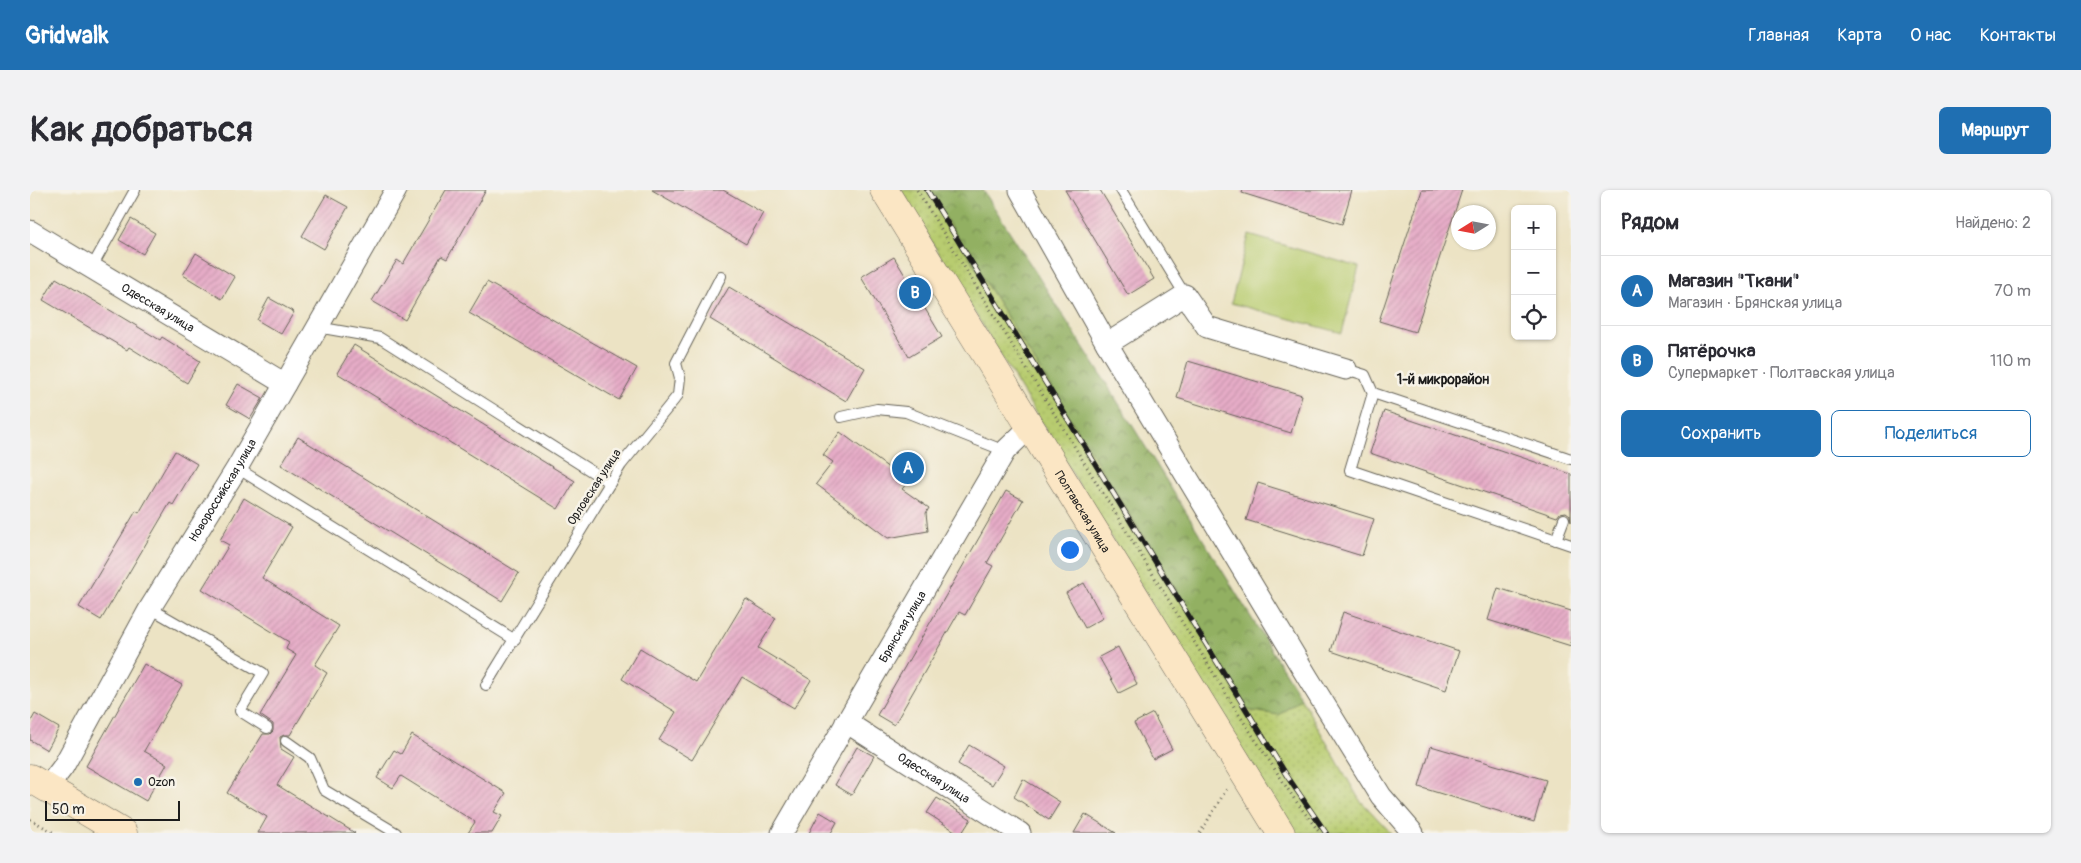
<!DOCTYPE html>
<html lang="ru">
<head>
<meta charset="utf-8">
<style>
	:root { --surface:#fff; --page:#f2f2f3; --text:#2b2b33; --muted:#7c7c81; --line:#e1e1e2; --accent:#1f6fb2 }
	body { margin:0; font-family:Pangolin,sans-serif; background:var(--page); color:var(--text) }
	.controls { position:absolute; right:15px; top:15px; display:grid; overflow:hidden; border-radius:8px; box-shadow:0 1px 4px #0004 }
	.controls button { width:45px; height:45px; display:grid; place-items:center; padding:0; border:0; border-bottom:1px solid var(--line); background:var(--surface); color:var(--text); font:25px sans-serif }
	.compass { position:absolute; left:1421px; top:15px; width:45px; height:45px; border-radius:50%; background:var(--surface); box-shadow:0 1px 4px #0004; rotate:259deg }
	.scale { position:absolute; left:15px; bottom:12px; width:135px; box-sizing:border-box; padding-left:5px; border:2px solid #1c1c1c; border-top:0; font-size:14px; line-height:18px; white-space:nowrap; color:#1c1c1c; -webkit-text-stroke:4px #f7f3e8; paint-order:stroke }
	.you { position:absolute; left:1039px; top:359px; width:18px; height:18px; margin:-12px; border:4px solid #fff; border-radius:50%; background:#1a73e8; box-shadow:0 0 0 8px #1a73e833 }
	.badge { display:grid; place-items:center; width:32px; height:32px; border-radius:50%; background:var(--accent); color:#fff; font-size:16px; font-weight:700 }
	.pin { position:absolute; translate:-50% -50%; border:2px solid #fff; box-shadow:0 1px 5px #0006 }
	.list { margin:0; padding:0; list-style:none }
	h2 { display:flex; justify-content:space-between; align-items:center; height:65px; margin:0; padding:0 20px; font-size:21px }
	h2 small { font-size:16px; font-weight:400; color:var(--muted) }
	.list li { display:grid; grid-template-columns:32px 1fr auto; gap:15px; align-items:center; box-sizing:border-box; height:70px; padding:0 20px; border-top:1px solid var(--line) }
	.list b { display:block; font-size:19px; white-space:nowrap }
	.list p { margin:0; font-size:16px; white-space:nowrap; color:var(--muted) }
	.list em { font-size:16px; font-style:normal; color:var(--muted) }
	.actions { display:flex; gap:10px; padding:15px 20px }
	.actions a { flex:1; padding:11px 0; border:1px solid var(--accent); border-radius:8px; text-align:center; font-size:18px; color:var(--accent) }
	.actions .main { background:var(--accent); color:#fff }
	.icon { flex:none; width:28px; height:28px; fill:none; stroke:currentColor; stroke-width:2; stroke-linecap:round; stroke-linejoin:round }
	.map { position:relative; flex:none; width:1541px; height:643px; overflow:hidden; border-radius:8px }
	header { display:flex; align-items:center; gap:30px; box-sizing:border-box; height:70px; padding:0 25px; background:var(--accent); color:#fff }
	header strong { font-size:24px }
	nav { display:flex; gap:28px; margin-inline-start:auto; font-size:18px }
	.intro { display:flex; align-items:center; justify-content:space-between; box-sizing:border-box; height:120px; padding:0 30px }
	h1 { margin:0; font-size:35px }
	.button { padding:12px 22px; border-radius:8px; background:var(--accent); color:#fff; font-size:18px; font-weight:700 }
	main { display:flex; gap:30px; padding:0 30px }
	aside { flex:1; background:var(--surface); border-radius:8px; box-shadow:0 1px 4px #0004 }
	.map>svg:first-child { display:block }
	.grass { fill:url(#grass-dots); stroke:#6a7446 }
	.forest { fill:url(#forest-crowns); stroke:#57663f }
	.garden { fill:#b8cc6f; stroke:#6a7446 }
	.building { fill:url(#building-hatch) }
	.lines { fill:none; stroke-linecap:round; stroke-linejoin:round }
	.lane-casing { stroke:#656257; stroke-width:12 }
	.street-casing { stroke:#656257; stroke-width:23 }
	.secondary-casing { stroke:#656257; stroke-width:29 }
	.path { stroke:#656257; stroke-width:3; stroke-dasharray:1 4; stroke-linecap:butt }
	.lane { stroke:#fff; stroke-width:10 }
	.street { stroke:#fff; stroke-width:21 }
	.secondary { stroke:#fbe6c4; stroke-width:28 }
	.rail-casing { stroke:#1c1c1c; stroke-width:5.5 }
	.rail { stroke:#f7f3e8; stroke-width:4; stroke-dasharray:11; stroke-linecap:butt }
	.poi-dot { fill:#1f6fb2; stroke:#f7f3e8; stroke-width:2 }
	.labels { text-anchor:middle; stroke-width:5; stroke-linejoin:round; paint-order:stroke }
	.street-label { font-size:12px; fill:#1c1c1c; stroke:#f7f3e8 }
	.poi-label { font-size:12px; fill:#1c1c1c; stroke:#f7f3e8; text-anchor:start }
	.neighbourhood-label { font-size:14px; font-weight:bold; fill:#1c1c1c; stroke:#f7f3e8 }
</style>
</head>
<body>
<header>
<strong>Gridwalk</strong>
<nav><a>Главная</a><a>Карта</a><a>О нас</a><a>Контакты</a></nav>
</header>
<div class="intro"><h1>Как добраться</h1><a class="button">Маршрут</a></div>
<main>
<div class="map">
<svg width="1541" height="643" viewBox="0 0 1541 643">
	<defs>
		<pattern id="grass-dots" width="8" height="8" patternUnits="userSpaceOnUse" patternTransform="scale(1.25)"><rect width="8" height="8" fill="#b8cc6f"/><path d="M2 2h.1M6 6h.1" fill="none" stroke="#9eaf60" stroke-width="1.8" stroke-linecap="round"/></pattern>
		<pattern id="forest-crowns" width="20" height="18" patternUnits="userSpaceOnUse" patternTransform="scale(1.25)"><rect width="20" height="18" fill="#92b062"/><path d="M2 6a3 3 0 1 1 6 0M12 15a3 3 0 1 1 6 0" fill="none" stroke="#768e50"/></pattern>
		<pattern id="building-hatch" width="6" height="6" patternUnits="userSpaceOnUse" patternTransform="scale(1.25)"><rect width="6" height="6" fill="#e6acc7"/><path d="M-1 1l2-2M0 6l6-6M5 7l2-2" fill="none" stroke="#c593aa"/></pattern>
	</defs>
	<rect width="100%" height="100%" fill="#f7f3e8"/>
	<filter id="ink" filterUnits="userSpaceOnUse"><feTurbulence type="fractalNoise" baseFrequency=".02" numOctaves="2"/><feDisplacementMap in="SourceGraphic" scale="10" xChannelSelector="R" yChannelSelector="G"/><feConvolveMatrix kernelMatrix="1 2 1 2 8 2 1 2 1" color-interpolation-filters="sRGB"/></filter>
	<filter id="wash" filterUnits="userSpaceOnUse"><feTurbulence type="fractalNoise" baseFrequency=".0096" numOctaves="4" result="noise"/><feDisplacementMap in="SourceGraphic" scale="20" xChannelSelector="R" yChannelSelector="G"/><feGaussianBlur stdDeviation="1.12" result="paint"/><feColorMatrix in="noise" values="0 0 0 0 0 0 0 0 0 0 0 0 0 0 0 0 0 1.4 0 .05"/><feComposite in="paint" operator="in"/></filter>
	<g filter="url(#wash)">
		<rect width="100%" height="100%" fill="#ece3c4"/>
		<polygon class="grass" points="870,0 898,0 1127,368 1176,453 1249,525 1271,508 1329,609 1361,643 1261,643"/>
		<polygon class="forest" points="898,0 953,0 1068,180 1271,508 1249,525 1216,520 1127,368"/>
		<polygon class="garden" points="1219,45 1329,77 1312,143 1201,113"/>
		<g id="blocks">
			<g class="building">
				<polygon points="416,0 456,0 417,69 411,66 375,130 342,111 367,70 373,74"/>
				<polygon points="622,0 693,0 733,23 716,54"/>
				<polygon points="1035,0 1070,0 1124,89 1098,105"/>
				<polygon points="1213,0 1322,0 1312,34 1212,3"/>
				<polygon points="1392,0 1432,0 1385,142 1349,131"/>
				<polygon points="296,5 318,17 294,59 272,46"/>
				<polygon points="101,29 125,43 113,64 89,50"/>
				<polygon points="166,63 205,87 192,109 153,85"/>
				<polygon points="864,67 912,147 879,167 831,87"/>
				<polygon points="26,88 130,150 132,147 170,171 157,193 99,157 97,160 13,110"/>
				<polygon points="457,92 607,178 589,210 439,123"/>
				<polygon points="699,97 835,178 816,211 680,129"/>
				<polygon points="239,108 264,122 251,144 227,130"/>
				<polygon points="324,155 545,291 528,319 307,183"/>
				<polygon points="1158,171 1272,205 1261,243 1147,208"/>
				<polygon points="208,194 233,208 220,229 196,215"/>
				<polygon points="1354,221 1541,284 1541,332 1540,325 1536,322 1530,323 1527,327 1340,263"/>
				<polygon points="810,242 878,292 872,299 899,318 896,323 898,341 858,348 786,294 803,272 793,265"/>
				<polygon points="268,247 489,383 472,411 251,275"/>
				<polygon points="145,261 167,274 143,315 140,313 71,430 49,417 106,321 109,323"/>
				<polygon points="1228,293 1344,329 1332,366 1216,330"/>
				<polygon points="976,301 993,310 957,373 963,376 935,425 929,422 864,535 847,525"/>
				<polygon points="214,308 262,337 232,388 309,436 285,475 297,483 260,545 254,545 250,547 251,559 264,567 247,595 325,643 228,643 237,627 197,603 233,544 240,544 243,541 243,534 230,525 266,465 256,459 259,452 172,399 199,355 190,350"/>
				<polygon points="1054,393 1073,428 1055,438 1036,403"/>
				<polygon points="1468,398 1541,421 1541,456 1458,430"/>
				<polygon points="716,409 746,428 728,458 781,490 764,518 712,487 662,570 629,550 646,522 592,489 610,458 666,492"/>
				<polygon points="1313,422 1429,461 1416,500 1301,461"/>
				<polygon points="1088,457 1107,494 1089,503 1069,467"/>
				<polygon points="114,474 152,495 114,561 137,574 116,611 56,576"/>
				<polygon points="1123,523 1142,559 1123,569 1104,533"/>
				<polygon points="5,524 29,538 17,560 0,550 0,533"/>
				<polygon points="382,545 476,603 464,622 472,626 462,643 438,643 445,632 371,586 363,598 347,588 364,560 371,564"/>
				<polygon points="939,555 974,576 962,595 928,574"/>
				<polygon points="1401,556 1516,590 1504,632 1389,597"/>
				<polygon points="827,557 844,566 822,605 805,595"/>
				<polygon points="993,589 1030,612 1019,630 984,607"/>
				<polygon points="907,608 941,629 932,643 928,643 897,623"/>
				<polygon points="790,622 807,632 801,643 779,643"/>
				<polygon points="1055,624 1086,643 1044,643"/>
			</g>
		</g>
	</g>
	<g filter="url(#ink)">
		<use href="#blocks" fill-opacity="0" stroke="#656257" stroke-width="1"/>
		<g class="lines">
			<g class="lane-casing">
				<g id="lane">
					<polyline points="1091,0 1155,105"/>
					<polyline points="62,77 105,0"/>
					<polyline points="287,137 350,148 580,293"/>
					<polyline points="1316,179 1335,185 1343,203 1320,280 1541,355"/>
					<polyline points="1343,203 1541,269"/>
					<polyline points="811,227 847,219 876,222 975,261"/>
					<polyline points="207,278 485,450"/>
					<polyline points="1526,350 1534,329"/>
					<polyline points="120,418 233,483 210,521 237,538"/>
					<polyline points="456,495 591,275 648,205 650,188 646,173 691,86"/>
					<polyline points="256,551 280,568 294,600 366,643"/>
				</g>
			</g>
			<g class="street-casing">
				<g id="street">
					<polyline points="990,0 1077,154 1278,488 1351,606 1383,643"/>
					<path id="s1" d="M0,41l255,153"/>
					<polyline points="1077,154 1155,105 1177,137 1316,179"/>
					<path id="s2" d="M816,532l174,111"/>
					<path id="s3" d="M17,598l16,-21 87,-159 87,-140 159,-278"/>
					<path id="s4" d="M752,643l223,-382 25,-24"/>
				</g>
			</g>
			<g class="secondary-casing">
				<g id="secondary">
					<path id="s5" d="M854,0l397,643"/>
					<polyline points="0,588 93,643"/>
				</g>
			</g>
			<g class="path">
				<polyline points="887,0 1206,520 1265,610 1290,643"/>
				<polyline points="0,629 24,643"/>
				<polyline points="1170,643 1198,597"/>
			</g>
			<use href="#lane" class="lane"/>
			<use href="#street" class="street"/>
			<use href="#secondary" class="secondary"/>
			<g class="rail-casing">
				<polyline id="rail" points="897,0 1257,586 1296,643"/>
			</g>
			<use href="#rail" class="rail"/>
		</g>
	</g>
	<circle class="poi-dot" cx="108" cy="592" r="5"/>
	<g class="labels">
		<g class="street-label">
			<text dy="4" stroke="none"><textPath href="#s1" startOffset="149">Одесская улица</textPath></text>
			<text transform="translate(564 297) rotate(-57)" y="4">Орловская улица</text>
			<text dy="4" stroke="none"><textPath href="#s3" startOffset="346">Новороссийская улица</textPath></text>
			<text dy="4" stroke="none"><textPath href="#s5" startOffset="378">Полтавская улица</textPath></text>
			<text dy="4" stroke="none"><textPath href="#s4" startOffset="239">Брянская улица</textPath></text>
			<text dy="4" stroke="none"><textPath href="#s2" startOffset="104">Одесская улица</textPath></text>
		</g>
		<g class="poi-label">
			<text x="118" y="596">Ozon</text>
		</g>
		<g class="neighbourhood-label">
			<text x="1413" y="194">1-й микрорайон</text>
		</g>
	</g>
</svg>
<div class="controls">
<button>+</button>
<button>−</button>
<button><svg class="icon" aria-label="locate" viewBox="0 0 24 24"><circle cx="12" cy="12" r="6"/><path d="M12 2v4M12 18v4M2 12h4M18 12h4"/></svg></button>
</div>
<svg class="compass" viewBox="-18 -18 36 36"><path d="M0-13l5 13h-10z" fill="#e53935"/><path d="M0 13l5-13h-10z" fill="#7c7c81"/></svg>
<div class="scale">50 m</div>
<div class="you"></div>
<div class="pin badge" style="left:878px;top:278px">A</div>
<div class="pin badge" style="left:885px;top:103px">B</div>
</div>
<aside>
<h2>Рядом<small>Найдено: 2</small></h2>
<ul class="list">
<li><span class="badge">A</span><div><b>Магазин &quot;Ткани&quot;</b><p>Магазин · Брянская улица</p></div><em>70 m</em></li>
<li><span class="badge">B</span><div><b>Пятёрочка</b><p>Супермаркет · Полтавская улица</p></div><em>110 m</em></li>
</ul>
<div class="actions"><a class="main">Сохранить</a><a>Поделиться</a></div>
</aside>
</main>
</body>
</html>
